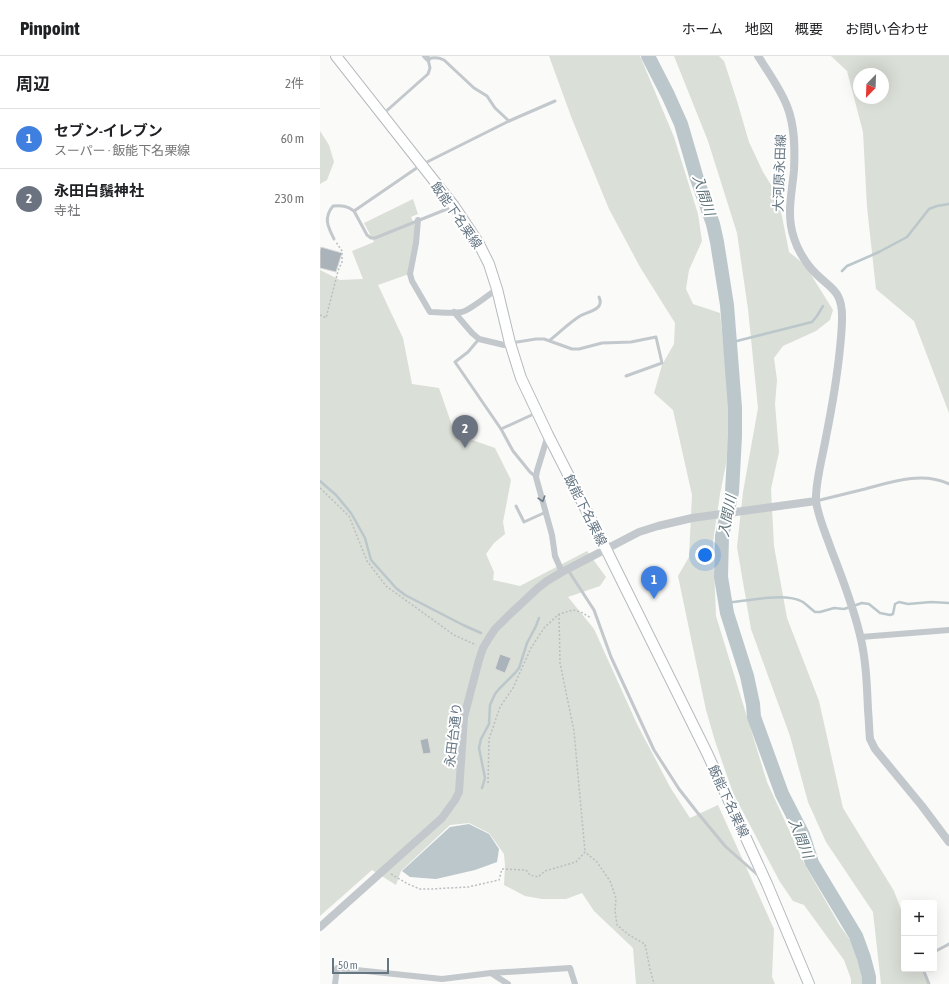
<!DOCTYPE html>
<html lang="ja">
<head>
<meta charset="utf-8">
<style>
	:root { --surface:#fff; --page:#f2f2f2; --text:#202124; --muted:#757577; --line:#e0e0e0; --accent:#e4572e }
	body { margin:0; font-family:"Asap Condensed","Noto Sans JP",sans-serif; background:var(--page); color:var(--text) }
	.controls { position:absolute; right:12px; bottom:12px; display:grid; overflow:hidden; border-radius:4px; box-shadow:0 4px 16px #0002 }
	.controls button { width:36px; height:36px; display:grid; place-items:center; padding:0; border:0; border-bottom:1px solid var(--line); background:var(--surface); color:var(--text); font:20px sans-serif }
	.compass { position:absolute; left:533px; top:12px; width:36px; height:36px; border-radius:50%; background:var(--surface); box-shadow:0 4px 16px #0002; rotate:203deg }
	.scale { position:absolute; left:12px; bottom:10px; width:57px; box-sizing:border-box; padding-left:4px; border:2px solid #657683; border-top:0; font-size:11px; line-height:14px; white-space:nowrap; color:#657683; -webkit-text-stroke:3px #fff; paint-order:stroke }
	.you { position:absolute; left:385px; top:499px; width:14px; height:14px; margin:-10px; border:3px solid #fff; border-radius:50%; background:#1a73e8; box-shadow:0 0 0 6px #1a73e833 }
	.badge { display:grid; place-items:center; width:26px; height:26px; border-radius:50%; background:var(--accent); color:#fff; font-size:13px; font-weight:700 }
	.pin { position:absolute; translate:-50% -33px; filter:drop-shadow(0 1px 2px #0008) }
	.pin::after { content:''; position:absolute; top:21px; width:14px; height:12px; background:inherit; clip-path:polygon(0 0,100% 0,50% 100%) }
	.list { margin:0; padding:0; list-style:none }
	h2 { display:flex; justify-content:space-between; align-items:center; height:52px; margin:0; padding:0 16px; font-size:17px }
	h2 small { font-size:13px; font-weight:400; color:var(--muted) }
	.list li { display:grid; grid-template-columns:26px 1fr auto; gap:12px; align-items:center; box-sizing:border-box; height:60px; padding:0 16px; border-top:1px solid var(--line) }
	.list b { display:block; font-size:15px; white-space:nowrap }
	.list p { margin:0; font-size:13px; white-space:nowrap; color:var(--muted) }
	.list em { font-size:13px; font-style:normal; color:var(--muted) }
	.map { position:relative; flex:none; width:629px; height:928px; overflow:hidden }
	header { display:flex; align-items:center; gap:24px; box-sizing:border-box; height:56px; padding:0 20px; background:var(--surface); border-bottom:1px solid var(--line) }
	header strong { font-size:19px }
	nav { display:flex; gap:22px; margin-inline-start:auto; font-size:14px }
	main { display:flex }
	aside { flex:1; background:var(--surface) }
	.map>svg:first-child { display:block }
	.green { fill:#dadfd7; fill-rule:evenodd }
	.water { fill:#bbc7cb }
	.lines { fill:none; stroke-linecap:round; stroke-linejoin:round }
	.stream { stroke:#bbc7cb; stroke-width:2.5 }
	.river { stroke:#bbc7cb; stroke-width:14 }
	.building { fill:#aab3b9; stroke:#dcdcda }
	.primary-casing { stroke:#b5babe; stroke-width:12 }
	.path { stroke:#bbbfc2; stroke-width:1.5; stroke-dasharray:2 2; stroke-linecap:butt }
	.service { stroke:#c3c8cc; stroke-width:3 }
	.minor { stroke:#c3c8cc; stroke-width:6 }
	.tertiary { stroke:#c3c8cc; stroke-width:8 }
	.primary { stroke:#fff; stroke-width:10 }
	.oneway { stroke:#6a7a87 }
	.labels { text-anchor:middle; stroke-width:4; stroke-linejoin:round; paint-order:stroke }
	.street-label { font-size:13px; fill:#657683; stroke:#fff }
	.water-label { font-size:14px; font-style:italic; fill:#60757c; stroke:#fff }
</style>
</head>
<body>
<header>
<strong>Pinpoint</strong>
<nav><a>ホーム</a><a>地図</a><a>概要</a><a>お問い合わせ</a></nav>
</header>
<main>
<aside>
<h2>周辺<small>2件</small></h2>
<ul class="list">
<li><span class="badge" style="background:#3f7fe0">1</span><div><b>セブン-イレブン</b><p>スーパー · 飯能下名栗線</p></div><em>60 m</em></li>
<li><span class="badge" style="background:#6b7280">2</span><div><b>永田白鬚神社</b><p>寺社</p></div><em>230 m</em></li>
</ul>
</aside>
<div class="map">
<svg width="629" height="928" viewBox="0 0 629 928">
	<rect width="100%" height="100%" fill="#fafaf8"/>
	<g class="green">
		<polygon points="229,0 320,0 354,81 378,158 382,185 369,214 366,233 373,248 400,257 411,362 406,408 400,438 393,486 396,560 447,726 486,811 520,870 538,895 543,928 531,928 531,923 524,904 484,849 473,845 460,826 413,737 395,685 386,654 358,520 369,501 372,439 353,354 334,337 342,309 354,288 355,267 320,211 289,153 252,63"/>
		<polygon points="354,0 399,0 404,5 417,45 429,86 443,116 458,140 469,196 485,209 513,254 510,264 496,275 463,290 454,302 457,324 455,348 459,396 451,433 454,490 467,562 499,645 523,752 574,835 584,861 584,913 604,913 610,928 561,928 553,856 506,786 488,746 470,680 431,573 417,491 423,436 438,352 428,253 417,177 388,85"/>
		<path d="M511,0h118v357l-35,-92 -38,-32 -9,-82 -4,-75 -16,-61zM539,18h24v24h-24z"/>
		<polygon points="0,75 9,89 14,106 7,124 0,128"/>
		<polygon points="93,143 98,158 91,161 95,170 95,185 89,218 58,229 83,282 92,328 119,332 135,378 175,392 191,424 183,466 185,478 174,487 166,498 174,516 173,524 200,530 267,495 286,521 280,530 248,541 274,573 317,668 350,731 370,762 398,749 454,873 452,921 455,928 316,928 313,892 274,855 262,837 246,843 222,843 205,840 184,829 185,810 184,798 169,777 149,767 130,769 81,815 76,829 52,814 0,860 0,214 20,224 43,223 32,195 54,186 44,167"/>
	</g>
	<polygon class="water" points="149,768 169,778 179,793 177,806 155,814 116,823 90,821 82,815 130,771"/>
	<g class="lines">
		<g class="stream">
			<polyline points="522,215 527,210 534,207 559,196 587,181 609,153 617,150 629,148"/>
			<polyline points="409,287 492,266 497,260 503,250"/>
			<polyline points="0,425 16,439 31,457 45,482 51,504 76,532 85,539 143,569 161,577"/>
			<path d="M405,547c21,-2 60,-11 78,-1 4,3 8,7 12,10h5l14,-4 10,1 18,-6 7,1 11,9 10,2 3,-1 2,-10 4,-2 9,2 23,-2 18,1"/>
			<polyline points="162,732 165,722 159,692 161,683 169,668 170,649 175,638 179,633 195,617 199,612 201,606 207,587 216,570 219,562"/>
		</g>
		<polyline class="river" points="328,0 348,39 361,68 377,123 393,168 397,186 407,249 415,352 415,380 412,436 402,480 401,521 407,557 427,620 433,648 434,661 462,738 483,779 492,807 536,880 544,902 549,921 549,928"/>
	</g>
	<g class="building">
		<polygon points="1,191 22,197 16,216 0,212 0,194"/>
		<polygon points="180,598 191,602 185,617 175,613"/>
		<polygon points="108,682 111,697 103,698 100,684"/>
	</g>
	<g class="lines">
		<g class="primary-casing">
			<polyline id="primary" points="16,0 134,150 158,186 169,208 177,233 190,287 201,322 228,379 286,493 387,697 447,828 489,928"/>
		</g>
		<g class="path">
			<polyline points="0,259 6,262 18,215 22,206 22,195 16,186"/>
			<polyline points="0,432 29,460 47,505 66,530 134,579 156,589"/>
			<polyline points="239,558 240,607 254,675 265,796"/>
			<polyline points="168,727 169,683 180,651 193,632 211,592 224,572 239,558 253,554 261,556 271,562"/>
			<polyline points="71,818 88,828 100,833 111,833 148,831 179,824 182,813 206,814 210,819 218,821 225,815 256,806 265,796 277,806 290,825 296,842 295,855 297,869 309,879 325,888 330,913 334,928"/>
		</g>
		<g class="service">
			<path d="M63,58l45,-40 2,-6 -2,-9c6,-2 10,-2 16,1l30,28 13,8 8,12 14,13"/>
			<polyline points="132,151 55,182 51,182 47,179 34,155 101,109 189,65 235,45"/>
			<path d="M14,183c-6,-12 -11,-21 -1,-33 9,-1 14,0 21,5"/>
			<polyline points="159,283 148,296 135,306 181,373 193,395 210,416 216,421"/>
			<path d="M230,284c10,-8 19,-17 30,-24 5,-3 12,-4 17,-8 4,-3 4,-7 2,-11"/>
			<polyline points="191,287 216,283 224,283 252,293 259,293 282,287 311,286 336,281 342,307 306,320"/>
			<polyline points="181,373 216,357"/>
			<path d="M496,445c16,-4 33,-8 49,-12 26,-7 57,-18 84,-5"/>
			<polyline points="196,450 204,466 226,456"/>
			<polyline points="248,514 274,554 291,601 334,694 359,733 377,756 405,790 440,821"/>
			<polyline points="614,896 629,888"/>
			<polyline points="603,913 609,928"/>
		</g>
		<g class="minor">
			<polyline points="105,0 108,3"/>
			<path d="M98,164l-2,23 -6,31 2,7 18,31c10,0 22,2 32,0 10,-3 26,-17 35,-23"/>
			<polyline points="134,256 152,277 159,283 184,289 190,287"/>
			<polyline points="228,379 217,415 216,421 232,479 235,500 242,516"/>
			<polyline points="541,581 629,574"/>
			<polyline points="171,917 188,928"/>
			<polyline points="15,928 17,912 122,923 171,917 250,912 255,928"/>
		</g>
		<g class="tertiary">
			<path d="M438,0c10,16 22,32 29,50 8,20 8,43 7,64 -2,23 -8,45 0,68 3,10 9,20 15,28 17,22 34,20 33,53 0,9 -1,19 -2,29 -3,30 -8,59 -14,89 -3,18 -11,46 -10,64 2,16 10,33 15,48 11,28 22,57 29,86 6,24 7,50 8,75 1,10 1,20 2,29l5,10 47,57 27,36"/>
			<polyline points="0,871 122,762 135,744 139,736 144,661 159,604 163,592 169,582 175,573 188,560 218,532 227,525 242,516 319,476 338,470 372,462 496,445"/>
		</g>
		<use href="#primary" class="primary"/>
	</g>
	<defs><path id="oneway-chevron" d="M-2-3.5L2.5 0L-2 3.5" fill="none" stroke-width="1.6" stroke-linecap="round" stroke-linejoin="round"/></defs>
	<use class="oneway" href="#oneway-chevron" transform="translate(222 443) rotate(73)"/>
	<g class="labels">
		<g class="street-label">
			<text transform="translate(459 117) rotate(-88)" y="5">大河原永田線</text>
			<text transform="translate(137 159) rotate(55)" y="5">飯能下名栗線</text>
			<text transform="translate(266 454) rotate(63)" y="5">飯能下名栗線</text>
			<text transform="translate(133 679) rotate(-83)" y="5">永田台通り</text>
			<text transform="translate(409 745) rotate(65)" y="5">飯能下名栗線</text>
		</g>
		<g class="water-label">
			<text transform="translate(384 139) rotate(72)" y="5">入間川</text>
			<text transform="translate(407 460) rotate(-79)" y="5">入間川</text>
			<text transform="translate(481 782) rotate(68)" y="5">入間川</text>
		</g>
	</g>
</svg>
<div class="controls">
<button>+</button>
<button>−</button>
</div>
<svg class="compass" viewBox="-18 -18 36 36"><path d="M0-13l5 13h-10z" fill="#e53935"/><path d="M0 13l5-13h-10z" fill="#757577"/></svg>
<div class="scale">50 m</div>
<div class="you"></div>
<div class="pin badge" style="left:334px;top:543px;background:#3f7fe0">1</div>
<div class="pin badge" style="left:145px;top:392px;background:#6b7280">2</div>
</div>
</main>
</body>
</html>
